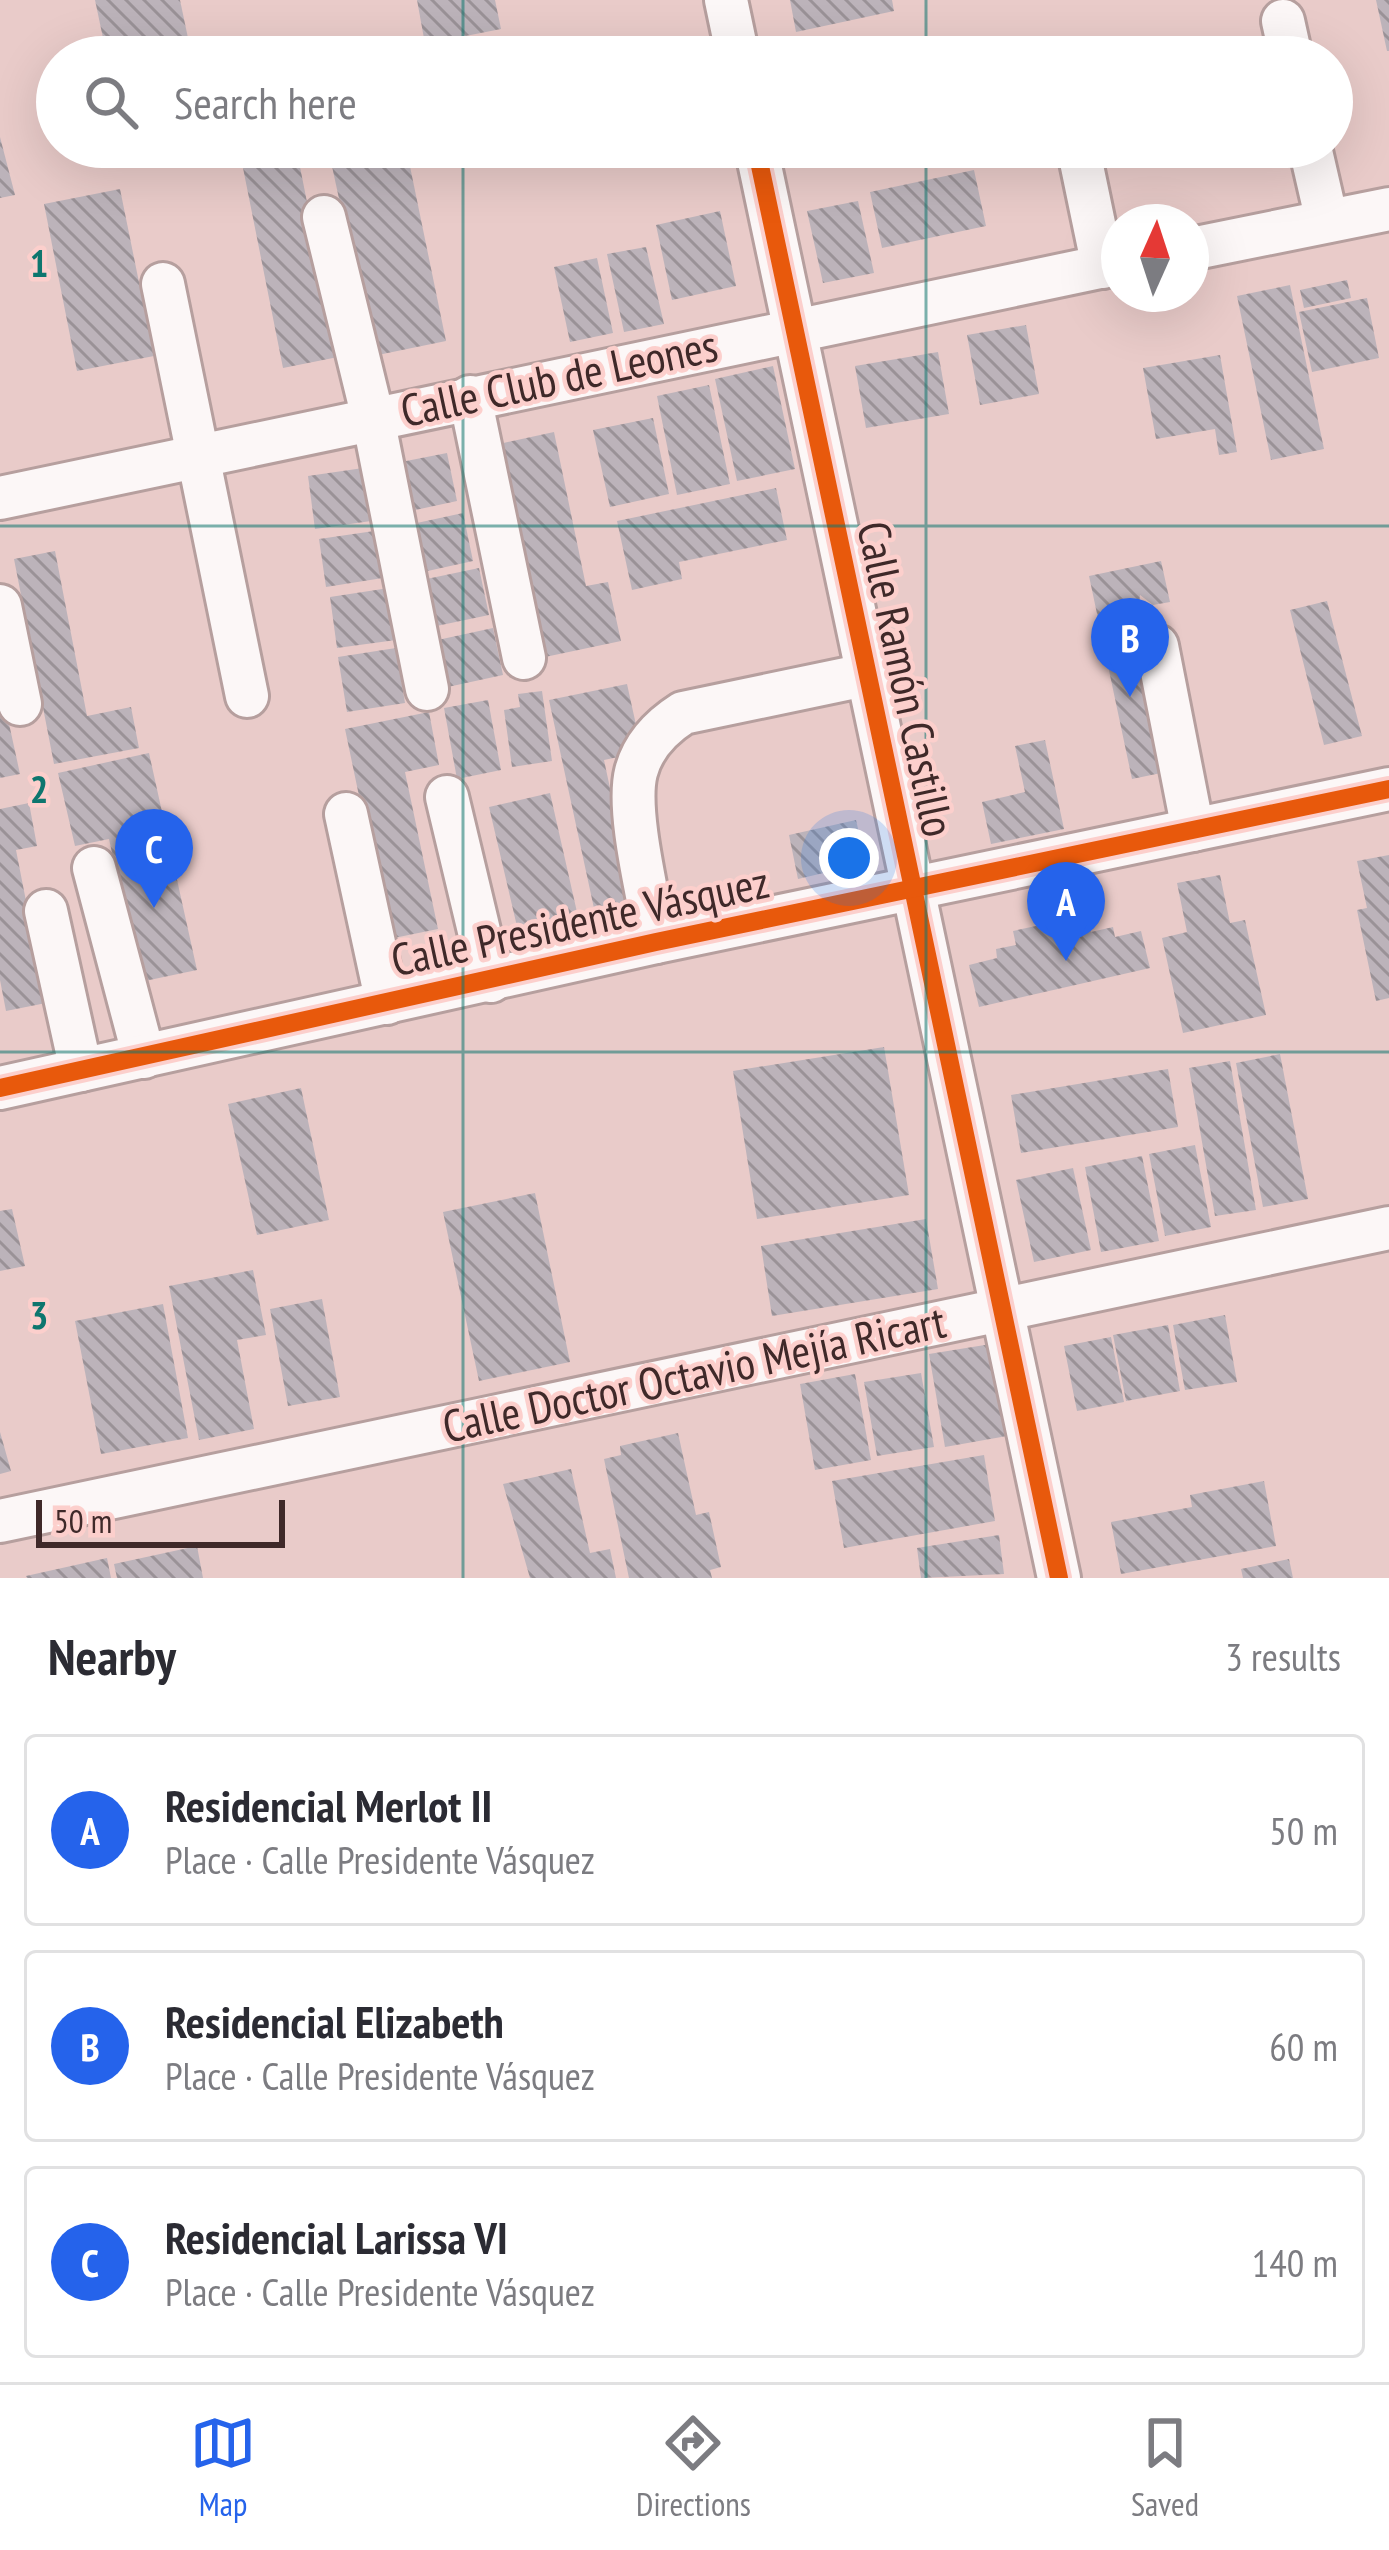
<!DOCTYPE html>
<html lang="en">
<head>
<meta charset="utf-8">
<style>
	:root { --surface:#fff; --page:#f7f7f7; --text:#2b2b33; --muted:#7c7c81; --line:#e1e1e2; --accent:#2563eb }
	body { margin:0; font-family:"PT Sans Narrow",sans-serif; background:var(--page); color:var(--text) }
	.compass { position:absolute; left:1101px; top:204px; width:108px; height:108px; border-radius:50%; background:var(--surface); box-shadow:0 12px 48px #0002; rotate:3deg }
	.scale { position:absolute; left:36px; bottom:30px; width:249px; box-sizing:border-box; padding-left:12px; border:6px solid #3f2929; border-top:0; font-size:33px; line-height:42px; white-space:nowrap; color:#3f2929; -webkit-text-stroke:9px #fccfcc; paint-order:stroke }
	.you { position:absolute; left:849px; top:858px; width:42px; height:42px; margin:-30px; border:9px solid #fff; border-radius:50%; background:#1a73e8; box-shadow:0 0 0 18px #1a73e833 }
	.badge { display:grid; place-items:center; width:78px; height:78px; border-radius:50%; background:var(--accent); color:#fff; font-size:39px; font-weight:700 }
	.pin { position:absolute; translate:-50% -99px; filter:drop-shadow(0 3px 6px #0008) }
	.pin::after { content:''; position:absolute; top:63px; width:42px; height:36px; background:inherit; clip-path:polygon(0 0,100% 0,50% 100%) }
	.list { margin:0; padding:0; list-style:none }
	h2 { display:flex; justify-content:space-between; align-items:center; height:156px; margin:0; padding:0 48px; font-size:51px }
	h2 small { font-size:39px; font-weight:400; color:var(--muted) }
	.list li { display:grid; grid-template-columns:78px 1fr auto; gap:36px; align-items:center; box-sizing:border-box; height:192px; margin:0 24px 24px; padding:0 24px; border:3px solid var(--line); border-radius:12px }
	.list b { display:block; font-size:45px; white-space:nowrap }
	.list p { margin:0; font-size:39px; white-space:nowrap; color:var(--muted) }
	.list em { font-size:39px; font-style:normal; color:var(--muted) }
	.icon { flex:none; width:66px; height:66px; fill:none; stroke:currentColor; stroke-width:2; stroke-linecap:round; stroke-linejoin:round }
	.map { position:relative; flex:none; width:1389px; height:1578px; overflow:hidden }
	.search { position:absolute; background:var(--surface); box-shadow:0 12px 48px #0002; left:36px; right:36px; top:36px; height:132px; display:flex; align-items:center; gap:30px; box-sizing:border-box; padding:0 42px; border-radius:66px; color:var(--muted); font-size:45px }
	.sheet { height:804px; background:var(--surface) }
	nav { display:flex; justify-content:space-around; align-items:center; box-sizing:border-box; height:168px; border-top:3px solid var(--line); background:var(--surface); font-size:33px; color:var(--muted) }
	nav a { display:grid; justify-items:center; gap:6px }
	nav .on { color:var(--accent) }
	.map>svg:first-child { display:block }
	.building { fill:url(#building-back-hatch) }
	.lines { fill:none; stroke-linecap:round; stroke-linejoin:round }
	.minor-casing { stroke:#b69f9e; stroke-width:48 }
	.minor { stroke:#fcf7f7; stroke-width:42 }
	.cycleway-casing { stroke:#fccfcc; stroke-width:26 }
	.cycleway { stroke:#e8590c; stroke-width:18 }
	.grid { fill:none; stroke:#0f766e; stroke-width:3; stroke-opacity:0.55 }
	.labels { text-anchor:middle; stroke-width:9; stroke-linejoin:round; paint-order:stroke }
	.street-label { font-size:45px; fill:#3f2929; stroke:#fccfcc }
	.grid-label { font-size:39px; text-anchor:middle; font-weight:bold; fill:#0f766e; stroke:#fccfcc; stroke-width:9; stroke-linejoin:round; paint-order:stroke }
</style>
</head>
<body>
<div class="map">
<svg width="1389" height="1578" viewBox="0 0 1389 1578">
	<defs>
		<pattern id="building-back-hatch" width="6" height="6" patternUnits="userSpaceOnUse" patternTransform="scale(3)"><rect width="6" height="6" fill="#bcb3ba"/><path d="M-1 5l2 2M0 0l6 6M5-1l2 2" fill="none" stroke="#9a9297"/></pattern>
	</defs>
	<rect width="100%" height="100%" fill="#e9cbc9"/>
	<g class="building">
		<polygon points="95,0 180,0 192,57 107,57"/>
		<polygon points="417,0 495,0 501,29 425,44"/>
		<polygon points="790,0 892,0 894,11 796,32"/>
		<polygon points="1376,0 1389,0 1389,51 1387,51"/>
		<polygon points="0,137 15,195 0,198"/>
		<polygon points="125,147 215,147 215,149 129,166"/>
		<polygon points="380,147 406,147 446,341 373,356 330,157"/>
		<polygon points="298,157 338,357 283,368 243,168"/>
		<polygon points="974,170 986,226 882,248 870,192"/>
		<polygon points="120,189 154,356 77,371 44,204"/>
		<polygon points="858,201 874,273 823,283 807,211"/>
		<polygon points="720,211 736,286 672,300 656,225"/>
		<polygon points="646,247 664,324 624,332 607,254"/>
		<polygon points="597,258 613,333 570,342 554,267"/>
		<polygon points="1347,280 1351,298 1304,308 1300,290"/>
		<polygon points="1290,285 1324,449 1271,460 1237,296"/>
		<polygon points="1367,298 1379,358 1312,372 1299,312"/>
		<polygon points="1026,325 1039,394 980,405 967,335"/>
		<polygon points="938,352 949,414 866,428 855,366"/>
		<polygon points="1220,355 1237,452 1219,455 1215,429 1156,439 1143,368"/>
		<polygon points="773,366 795,469 737,481 715,379"/>
		<polygon points="709,385 730,484 677,495 657,396"/>
		<polygon points="653,418 669,494 610,507 593,430"/>
		<polygon points="554,432 586,586 608,582 621,641 545,657 499,444"/>
		<polygon points="447,453 457,501 406,512 396,463"/>
		<polygon points="370,467 378,520 315,529 308,476"/>
		<polygon points="776,488 787,540 679,562 682,579 632,590 617,521"/>
		<polygon points="463,513 473,561 414,574 403,526"/>
		<polygon points="381,530 389,577 326,587 319,539"/>
		<polygon points="55,551 87,716 131,707 139,748 54,764 14,559"/>
		<polygon points="1161,561 1170,602 1153,605 1140,595 1138,617 1130,621 1161,773 1132,779 1089,576"/>
		<polygon points="479,568 489,615 427,628 417,581"/>
		<polygon points="389,588 396,640 337,648 330,597"/>
		<polygon points="1327,601 1362,736 1324,745 1290,610"/>
		<polygon points="493,628 503,675 443,688 433,641"/>
		<polygon points="396,648 405,703 347,712 338,657"/>
		<polygon points="627,684 642,752 604,760 635,905 595,913 549,700"/>
		<polygon points="542,691 552,761 512,767 504,710 520,707 518,694"/>
		<polygon points="488,700 501,770 457,779 444,708"/>
		<polygon points="6,710 20,774 0,778 0,711"/>
		<polygon points="429,712 439,765 405,772 438,929 389,939 345,729"/>
		<polygon points="1045,740 1064,829 991,844 982,802 1025,792 1015,746"/>
		<polygon points="149,753 197,970 140,982 109,839 75,846 58,773"/>
		<polygon points="550,793 579,921 519,935 489,807"/>
		<polygon points="29,803 37,846 16,850 46,1003 6,1011 0,980 0,809"/>
		<polygon points="856,820 866,863 798,879 789,835"/>
		<polygon points="1389,855 1389,998 1376,1001 1357,910 1367,908 1357,861"/>
		<polygon points="1220,875 1230,923 1245,920 1266,1015 1183,1033 1162,938 1187,932 1177,883"/>
		<polygon points="1087,915 1091,932 1113,927 1115,937 1141,931 1150,968 979,1007 969,965 997,958 996,949 1016,945 1013,931"/>
		<polygon points="884,1047 909,1195 757,1219 733,1071"/>
		<polygon points="1280,1054 1308,1199 1263,1207 1236,1063"/>
		<polygon points="1230,1061 1256,1210 1215,1216 1189,1068"/>
		<polygon points="1168,1069 1178,1127 1021,1153 1011,1095"/>
		<polygon points="301,1088 329,1220 257,1235 228,1104"/>
		<polygon points="1195,1145 1211,1227 1165,1236 1149,1154"/>
		<polygon points="1142,1156 1159,1241 1101,1252 1085,1167"/>
		<polygon points="1073,1168 1091,1250 1034,1262 1016,1180"/>
		<polygon points="535,1193 570,1362 479,1381 443,1212"/>
		<polygon points="12,1209 25,1266 0,1271 0,1211"/>
		<polygon points="926,1219 938,1289 772,1316 761,1246"/>
		<polygon points="253,1270 266,1335 237,1340 254,1429 199,1440 169,1286"/>
		<polygon points="322,1299 340,1397 288,1406 270,1309"/>
		<polygon points="163,1304 188,1438 101,1454 75,1321"/>
		<polygon points="1225,1315 1237,1382 1185,1390 1173,1325"/>
		<polygon points="1168,1325 1180,1391 1126,1401 1113,1335"/>
		<polygon points="1111,1337 1124,1402 1077,1411 1064,1346"/>
		<polygon points="991,1344 1007,1436 945,1447 929,1354"/>
		<polygon points="921,1373 934,1447 877,1456 864,1382"/>
		<polygon points="855,1374 871,1460 815,1470 800,1384"/>
		<polygon points="0,1432 11,1471 0,1474"/>
		<polygon points="678,1433 696,1515 709,1512 721,1567 710,1570 712,1578 629,1578 604,1459 621,1455 620,1446"/>
		<polygon points="984,1455 995,1521 844,1548 832,1481"/>
		<polygon points="571,1469 590,1553 610,1549 616,1578 530,1578 503,1484"/>
		<polygon points="1264,1481 1276,1546 1121,1574 1111,1522 1192,1507 1190,1495"/>
		<polygon points="999,1535 1004,1574 921,1578 917,1548"/>
		<polygon points="197,1546 203,1578 117,1578 114,1564"/>
		<polygon points="107,1558 111,1578 27,1578 26,1576"/>
		<polygon points="1289,1559 1293,1578 1243,1578 1241,1569"/>
	</g>
	<g class="lines">
		<g class="minor-casing">
			<g id="minor">
				<polyline points="726,0 738,57"/>
				<polyline points="1283,21 1291,57"/>
				<polyline points="756,147 1059,1578"/>
				<polyline points="1078,147 1103,267"/>
				<polyline points="1310,147 1327,221"/>
				<polyline points="324,217 373,418 427,689"/>
				<polyline points="1191,249 1389,209"/>
				<polyline points="163,284 247,696"/>
				<polyline points="470,397 524,658"/>
				<polyline points="0,498 1119,263"/>
				<polyline points="0,606 20,704"/>
				<polyline points="1157,646 1193,830"/>
				<polyline points="447,797 491,981"/>
				<polyline points="346,814 387,1003"/>
				<polyline points="94,868 144,1057"/>
				<polyline points="46,911 81,1070"/>
				<path d="M656,942c-7,-43 -30,-131 -20,-170 7,-27 25,-45 47,-59l182,-38"/>
				<polyline points="0,1088 656,942 1389,789"/>
				<polyline points="0,1521 1389,1228"/>
			</g>
		</g>
		<use href="#minor" class="minor"/>
		<g class="cycleway-casing">
			<g id="cycleway">
				<polyline points="756,147 1059,1578"/>
				<polyline points="0,1088 656,942 1389,789"/>
			</g>
		</g>
		<use href="#cycleway" class="cycleway"/>
	</g>
	<path class="grid" d="M463,0v57M926,0v57M463,147v1431M926,147v1431M0,526h1389M0,1052h1389"/>
	<g class="labels">
		<g class="street-label">
			<text transform="translate(559 378) rotate(-12)" y="16">Calle Club de Leones</text>
			<text transform="translate(906 679) rotate(78)" y="16">Calle Ramón Castillo</text>
			<text transform="translate(580 921) rotate(-12)" y="16">Calle Presidente Vásquez</text>
			<text transform="translate(694 1374) rotate(-12)" y="16">Calle Doctor Octavio Mejía Ricart</text>
		</g>
	</g>
	<g class="grid-label">
		<text x="39" y="277">1</text>
		<text x="39" y="803">2</text>
		<text x="39" y="1329">3</text>
	</g>
</svg>
<svg class="compass" viewBox="-18 -18 36 36"><path d="M0-13l5 13h-10z" fill="#e53935"/><path d="M0 13l5-13h-10z" fill="#7c7c81"/></svg>
<div class="scale">50 m</div>
<div class="you"></div>
<div class="pin badge" style="left:1066px;top:961px">A</div>
<div class="pin badge" style="left:1130px;top:697px">B</div>
<div class="pin badge" style="left:154px;top:908px">C</div>
<div class="search"><svg class="icon" aria-label="search" viewBox="0 0 24 24"><circle cx="10" cy="10" r="6"/><path d="M15 15l6 6"/></svg>Search here</div>
</div>
<section class="sheet">
<h2>Nearby<small>3 results</small></h2>
<ul class="list">
<li><span class="badge">A</span><div><b>Residencial Merlot II</b><p>Place · Calle Presidente Vásquez</p></div><em>50 m</em></li>
<li><span class="badge">B</span><div><b>Residencial Elizabeth</b><p>Place · Calle Presidente Vásquez</p></div><em>60 m</em></li>
<li><span class="badge">C</span><div><b>Residencial Larissa VI</b><p>Place · Calle Presidente Vásquez</p></div><em>140 m</em></li>
</ul>
</section>
<nav>
<a class="on"><svg class="icon" aria-label="map" viewBox="0 0 24 24"><path d="M3 6l6-2 6 2 6-2v14l-6 2-6-2-6 2zM9 4v14M15 6v14"/></svg>Map</a>
<a><svg class="icon" aria-label="directions" viewBox="0 0 24 24"><path d="M12 3l9 9-9 9-9-9zM9 14v-3h6M13 9l2 2-2 2"/></svg>Directions</a>
<a><svg class="icon" aria-label="saved" viewBox="0 0 24 24"><path d="M7 4h10v16l-5-4-5 4z"/></svg>Saved</a>
</nav>
</body>
</html>
